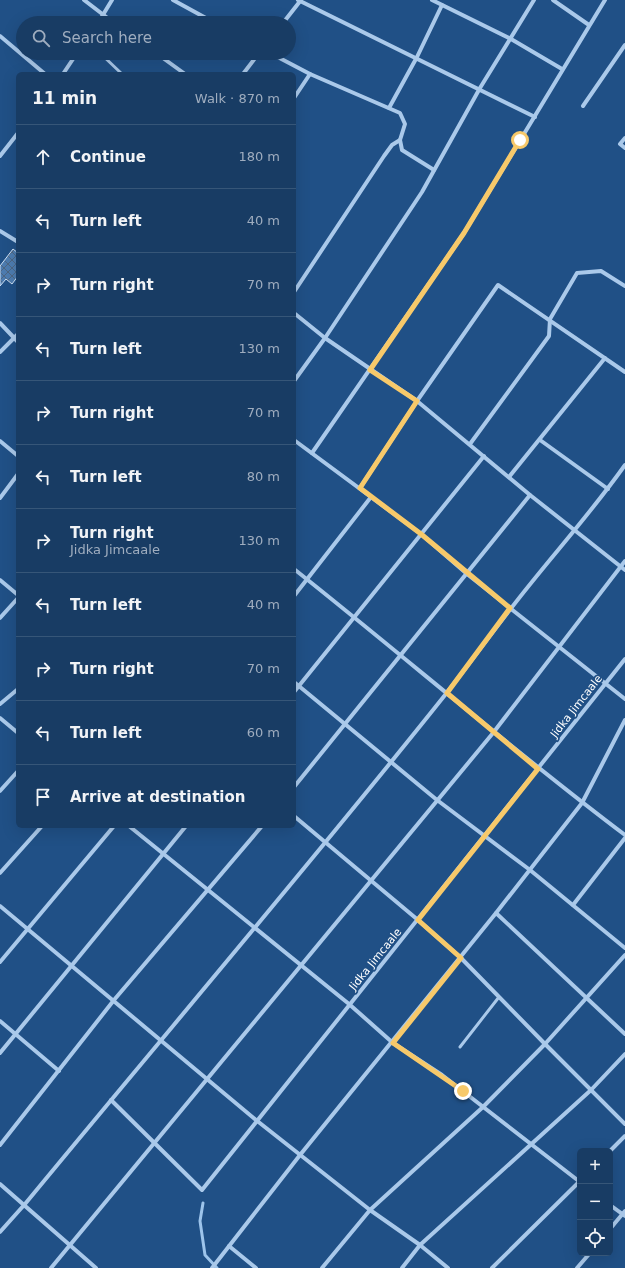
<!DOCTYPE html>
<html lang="en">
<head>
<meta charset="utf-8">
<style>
	:root { --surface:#183c64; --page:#25476d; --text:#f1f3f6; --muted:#9fadbf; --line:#365678 }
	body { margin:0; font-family:"DejaVu Sans",sans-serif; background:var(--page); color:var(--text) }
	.controls { position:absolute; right:12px; bottom:12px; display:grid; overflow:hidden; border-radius:6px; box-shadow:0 4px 16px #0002 }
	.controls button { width:36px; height:36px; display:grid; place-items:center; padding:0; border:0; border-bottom:1px solid var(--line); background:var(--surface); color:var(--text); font:20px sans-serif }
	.stop { position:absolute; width:12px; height:12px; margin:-9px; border:3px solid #f7c96a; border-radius:50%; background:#fff }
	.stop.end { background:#f7c96a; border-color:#fff; box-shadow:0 1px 4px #0008 }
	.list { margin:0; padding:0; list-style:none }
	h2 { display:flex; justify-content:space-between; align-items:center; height:52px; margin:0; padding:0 16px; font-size:17px }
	h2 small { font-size:13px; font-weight:400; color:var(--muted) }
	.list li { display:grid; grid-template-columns:26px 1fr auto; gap:12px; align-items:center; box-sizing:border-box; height:64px; padding:0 16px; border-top:1px solid var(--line) }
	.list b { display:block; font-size:15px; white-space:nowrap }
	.list p { margin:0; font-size:13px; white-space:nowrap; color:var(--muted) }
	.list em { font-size:13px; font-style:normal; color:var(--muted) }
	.icon { flex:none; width:22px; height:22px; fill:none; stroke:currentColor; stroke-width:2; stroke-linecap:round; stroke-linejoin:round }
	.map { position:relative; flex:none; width:625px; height:1268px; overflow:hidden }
	.search { position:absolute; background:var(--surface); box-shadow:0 4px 16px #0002; left:16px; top:16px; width:280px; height:44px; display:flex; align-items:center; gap:10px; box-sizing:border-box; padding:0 14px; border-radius:22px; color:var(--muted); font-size:15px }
	.panel { position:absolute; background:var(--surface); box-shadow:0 4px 16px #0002; left:16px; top:72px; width:280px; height:756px; border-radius:6px }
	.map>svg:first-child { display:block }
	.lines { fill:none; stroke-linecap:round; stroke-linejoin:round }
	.stream { stroke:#9dc4eb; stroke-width:3 }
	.building { fill:url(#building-cross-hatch); stroke:#cee2f7 }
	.lane { stroke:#aac9ea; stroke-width:3 }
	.street { stroke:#aac9ea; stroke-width:4 }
	.route { stroke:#f7c96a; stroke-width:5 }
	.labels { text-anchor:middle; stroke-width:3.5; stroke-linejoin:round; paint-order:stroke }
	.street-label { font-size:11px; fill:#fff; stroke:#205086 }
</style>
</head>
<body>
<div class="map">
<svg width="625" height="1268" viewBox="0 0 625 1268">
	<defs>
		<pattern id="building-cross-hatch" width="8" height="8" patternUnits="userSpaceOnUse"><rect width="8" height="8" fill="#4d7cb0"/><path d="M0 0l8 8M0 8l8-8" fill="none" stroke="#4d6683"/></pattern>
	</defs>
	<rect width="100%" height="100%" fill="#205086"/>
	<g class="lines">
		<polyline class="stream" points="203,1203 200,1221 205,1255 217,1268"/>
	</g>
	<polygon class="building" points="13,249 18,253 18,276 12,284 6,279 0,286 0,266"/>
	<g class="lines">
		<g class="lane">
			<polyline points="100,53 122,74"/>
			<polyline points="460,1047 499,997"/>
		</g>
		<g class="street">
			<polyline points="84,0 114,23"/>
			<polyline points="173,0 215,23"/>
			<polyline points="298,0 535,117"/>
			<polyline points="432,0 511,39 562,69"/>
			<polyline points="553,0 589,25"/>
			<polyline points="98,23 112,0"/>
			<polyline points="283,23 301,0"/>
			<polyline points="0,36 45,74"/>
			<polyline points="156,53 185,74"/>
			<polyline points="270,53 310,74 400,113 405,124 400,140 402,150 434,170"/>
			<polyline points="63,74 77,53"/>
			<polyline points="243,74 259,53"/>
			<polyline points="294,98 310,74"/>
			<polyline points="583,106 625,45"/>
			<polyline points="389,108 417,57 442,5"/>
			<polyline points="625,138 620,144 625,148"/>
			<polyline points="0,156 18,133"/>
			<polyline points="0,231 18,242"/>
			<polyline points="294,292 384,156 392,145 400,140"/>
			<polyline points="294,313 325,338 417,401 530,495 625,570"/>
			<polyline points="0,323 18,342"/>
			<polyline points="0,352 18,334"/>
			<polyline points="294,381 325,338 422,192 480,88 534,0"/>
			<polyline points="294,440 421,534 467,574 625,699"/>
			<polyline points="540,440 608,489"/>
			<polyline points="0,441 18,456"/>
			<polyline points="470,444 549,336 550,319 577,273 601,271 625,286"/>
			<polyline points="312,453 464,233 605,0"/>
			<polyline points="509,477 605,358"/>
			<polyline points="360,488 417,401 498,285 625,372"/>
			<polyline points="0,498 18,474"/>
			<path d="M294,569c111,88 218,181 331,266"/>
			<polyline points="0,580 18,595"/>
			<polyline points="294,596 371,497"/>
			<polyline points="0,618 18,598"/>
			<polyline points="294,682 437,800 530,870 625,948"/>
			<polyline points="294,692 484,456"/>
			<polyline points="0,704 18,689"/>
			<polyline points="0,718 18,733"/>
			<polyline points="294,787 530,495"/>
			<polyline points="0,791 18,771"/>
			<polyline points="294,816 418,920 461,958 545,1044 625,1124"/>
			<polyline points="129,826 349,1004 393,1043 442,1075 580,1182"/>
			<polyline points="0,873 42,826"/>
			<polyline points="573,905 625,838"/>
			<polyline points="0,906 256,1120 370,1210 420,1245 448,1268"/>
			<polyline points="496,913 625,1034"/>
			<polyline points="0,962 114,826"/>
			<polyline points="0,1021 59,1071"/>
			<polyline points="0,1053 186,826"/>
			<polyline points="111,1100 202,1190 625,659"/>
			<polyline points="0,1145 114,1000 262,826"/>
			<polyline points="610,1151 625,1136"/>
			<polyline points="0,1184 96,1268"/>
			<polyline points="610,1205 625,1216"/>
			<polyline points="610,1229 625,1211"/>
			<path d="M0,1232l25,-28c140,-170 283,-337 420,-509 22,-28 42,-56 64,-84 38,-50 80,-95 116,-146"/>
			<polyline points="229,1246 256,1268"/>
			<polyline points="51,1268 493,733 625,561"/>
			<polyline points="212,1268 300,1155 496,913 582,803 625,720"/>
			<polyline points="322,1268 370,1210 483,1107 545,1044 625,955"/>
			<polyline points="402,1268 420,1245 591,1090 625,1054"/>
			<polyline points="492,1268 580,1181"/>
			<polyline points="577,1268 590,1253"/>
		</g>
	</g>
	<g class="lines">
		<polyline class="route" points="463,1091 393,1043 461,958 418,920 538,769 447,693 510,608 421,534 360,488 417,401 370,370 464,233 520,140"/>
	</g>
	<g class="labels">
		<g class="street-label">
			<text transform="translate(576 706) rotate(-52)" y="4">Jidka Jimcaale</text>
			<text transform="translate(375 959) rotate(-51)" y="4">Jidka Jimcaale</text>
		</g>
	</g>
</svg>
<div class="controls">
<button>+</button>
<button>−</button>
<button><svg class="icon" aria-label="locate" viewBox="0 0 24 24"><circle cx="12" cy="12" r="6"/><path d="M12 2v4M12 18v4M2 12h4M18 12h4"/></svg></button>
</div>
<div class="stop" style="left:520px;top:140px"></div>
<div class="stop end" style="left:463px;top:1091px"></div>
<div class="search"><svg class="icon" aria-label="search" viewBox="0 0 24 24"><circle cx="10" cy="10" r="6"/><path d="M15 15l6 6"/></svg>Search here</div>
<section class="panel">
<h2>11 min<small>Walk · 870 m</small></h2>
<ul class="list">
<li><svg class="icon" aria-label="ahead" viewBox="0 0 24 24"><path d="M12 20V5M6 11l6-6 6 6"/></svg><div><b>Continue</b></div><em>180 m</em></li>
<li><svg class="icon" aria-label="left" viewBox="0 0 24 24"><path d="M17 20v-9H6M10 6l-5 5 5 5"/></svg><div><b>Turn left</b></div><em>40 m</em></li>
<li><svg class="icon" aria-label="right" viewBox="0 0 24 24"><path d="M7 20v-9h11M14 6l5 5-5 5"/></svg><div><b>Turn right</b></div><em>70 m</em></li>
<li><svg class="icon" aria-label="left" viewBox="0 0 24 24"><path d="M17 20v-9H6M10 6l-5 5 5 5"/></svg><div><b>Turn left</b></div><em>130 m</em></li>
<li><svg class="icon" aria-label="right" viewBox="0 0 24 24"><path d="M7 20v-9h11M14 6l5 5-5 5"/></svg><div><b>Turn right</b></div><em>70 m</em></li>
<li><svg class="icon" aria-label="left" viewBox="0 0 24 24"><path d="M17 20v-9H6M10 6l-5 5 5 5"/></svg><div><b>Turn left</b></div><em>80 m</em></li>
<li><svg class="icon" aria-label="right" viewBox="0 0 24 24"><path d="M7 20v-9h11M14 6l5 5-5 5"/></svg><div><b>Turn right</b><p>Jidka Jimcaale</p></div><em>130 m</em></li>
<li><svg class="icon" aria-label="left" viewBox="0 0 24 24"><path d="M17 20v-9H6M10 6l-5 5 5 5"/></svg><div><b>Turn left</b></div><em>40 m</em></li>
<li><svg class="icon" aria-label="right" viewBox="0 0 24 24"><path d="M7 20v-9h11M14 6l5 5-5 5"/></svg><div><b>Turn right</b></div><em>70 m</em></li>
<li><svg class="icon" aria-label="left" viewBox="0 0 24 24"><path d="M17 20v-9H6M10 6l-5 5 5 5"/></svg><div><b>Turn left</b></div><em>60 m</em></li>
<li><svg class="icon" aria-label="arrive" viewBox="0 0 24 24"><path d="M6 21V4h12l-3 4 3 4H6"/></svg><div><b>Arrive at destination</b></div></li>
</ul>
</section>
</div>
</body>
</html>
